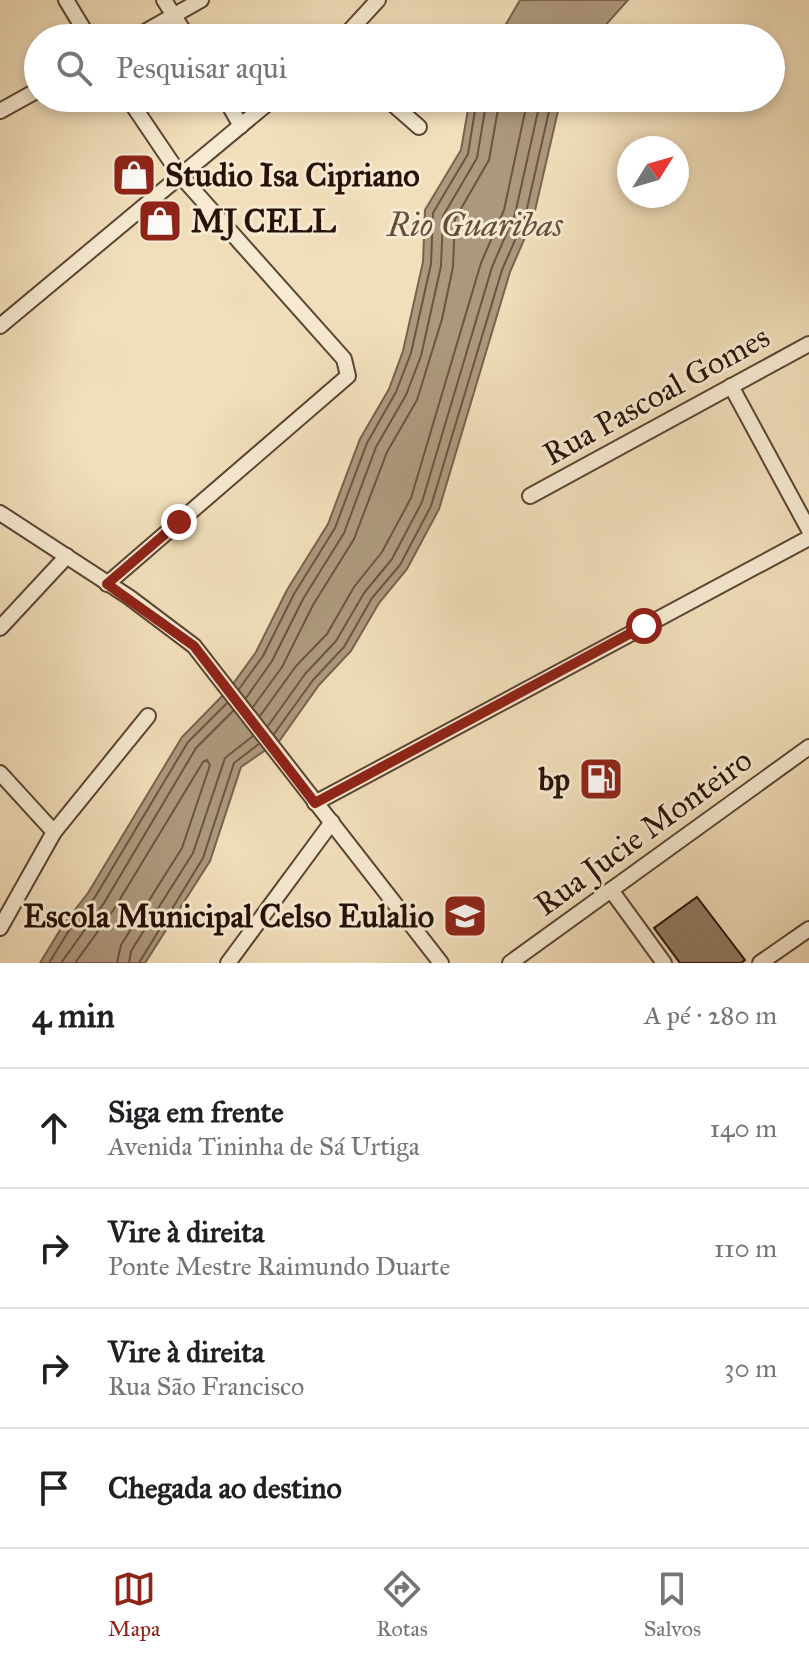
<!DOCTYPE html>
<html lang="pt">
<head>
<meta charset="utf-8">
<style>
	:root { --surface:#fff; --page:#f6f6f6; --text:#202124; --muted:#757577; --line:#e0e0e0; --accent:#8f2418 }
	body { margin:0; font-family:"IM FELL Great Primer",serif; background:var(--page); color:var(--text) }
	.compass { position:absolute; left:617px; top:136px; width:72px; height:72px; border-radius:50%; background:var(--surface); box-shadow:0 4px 12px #0003; rotate:53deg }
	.stop { position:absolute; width:24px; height:24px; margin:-18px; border:6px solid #8f2418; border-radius:50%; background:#fff }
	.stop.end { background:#8f2418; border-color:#fff; box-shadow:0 2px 8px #0008 }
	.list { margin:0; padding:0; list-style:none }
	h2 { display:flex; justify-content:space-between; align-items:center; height:104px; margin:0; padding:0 32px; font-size:34px }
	h2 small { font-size:26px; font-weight:400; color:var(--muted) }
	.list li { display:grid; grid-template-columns:52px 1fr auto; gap:24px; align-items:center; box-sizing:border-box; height:120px; padding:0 32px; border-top:2px solid var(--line) }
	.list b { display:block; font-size:30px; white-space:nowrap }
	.list p { margin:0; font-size:26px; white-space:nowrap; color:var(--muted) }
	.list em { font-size:26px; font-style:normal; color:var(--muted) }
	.icon { flex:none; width:44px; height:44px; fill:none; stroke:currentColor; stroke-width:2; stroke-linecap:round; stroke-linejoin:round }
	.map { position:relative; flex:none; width:809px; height:963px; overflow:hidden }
	.search { position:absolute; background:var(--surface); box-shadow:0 4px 12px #0003; left:24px; right:24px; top:24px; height:88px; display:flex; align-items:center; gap:20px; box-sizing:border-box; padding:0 28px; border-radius:44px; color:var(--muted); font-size:30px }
	.sheet { height:584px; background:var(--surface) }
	nav { display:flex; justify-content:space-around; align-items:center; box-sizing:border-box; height:112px; border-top:2px solid var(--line); background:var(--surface); font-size:22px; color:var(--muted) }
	nav a { display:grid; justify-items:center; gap:4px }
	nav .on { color:var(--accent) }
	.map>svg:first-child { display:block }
	.water { fill:#ad987d; stroke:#78624d; stroke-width:2 }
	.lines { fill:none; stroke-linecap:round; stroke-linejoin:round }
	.shore { stroke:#6b5442; stroke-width:2 }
	.building { fill:#917c64; stroke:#291106; stroke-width:2 }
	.street-casing { stroke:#5b4433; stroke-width:18 }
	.street { stroke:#f6ead2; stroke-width:14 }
	.route { stroke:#8f2418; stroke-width:10 }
	.labels { text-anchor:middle; stroke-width:6; stroke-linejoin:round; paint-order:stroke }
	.poi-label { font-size:32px; font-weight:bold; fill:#291106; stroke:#f6ead2; text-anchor:start }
	.street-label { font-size:32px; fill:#291106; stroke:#f6ead2 }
	.water-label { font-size:34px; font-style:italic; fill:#644e3c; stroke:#f6ead2 }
</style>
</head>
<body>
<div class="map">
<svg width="809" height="963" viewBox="0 0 809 963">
	<rect width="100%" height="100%" fill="#f1deba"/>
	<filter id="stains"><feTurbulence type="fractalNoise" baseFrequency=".0025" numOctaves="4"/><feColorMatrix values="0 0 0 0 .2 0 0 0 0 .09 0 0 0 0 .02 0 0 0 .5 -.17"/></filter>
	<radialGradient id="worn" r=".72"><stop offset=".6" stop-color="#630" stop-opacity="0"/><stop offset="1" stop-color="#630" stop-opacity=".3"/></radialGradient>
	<g class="water">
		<polygon points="520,0 628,0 594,38 498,38"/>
		<polygon points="470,98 561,98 533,219 510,272 439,509 407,569 379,603 351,651 319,685 280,740 241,767 210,861 145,963 40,963 63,925 88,893 182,737 230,688 256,652 287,590 328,524 360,439 389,389 403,351 423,262 425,210 461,150"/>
	</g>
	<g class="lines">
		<g class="shore">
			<polyline points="239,689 263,656 294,594 335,528 367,443 396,392 411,353 431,264 433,213 468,154 477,98"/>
			<polyline points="246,698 272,661 303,599 344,533 376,447 406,395 421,356 441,266 443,216 477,158 487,98"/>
			<polyline points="253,707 282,667 313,605 354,539 387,452 417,400 442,319 453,267 455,219 489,160 500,98"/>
			<polyline points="260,716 296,666 327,634 354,587 382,552 411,498 481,263 504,210 528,98"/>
			<polyline points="268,726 305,674 336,641 364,593 392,559 422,502 492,267 515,214 541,98"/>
			<polyline points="274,734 313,680 344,647 372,598 400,565 431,506 502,270 525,217 552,98"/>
			<polyline points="49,963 70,929 95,897 188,742 227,703"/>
			<polyline points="61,963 104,903 196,748 233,711"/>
			<polyline points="75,963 114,909 203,762 207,760 210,765 182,848 121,945 117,963"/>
			<polyline points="129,963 131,951 193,853 225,758 253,736"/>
			<polyline points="139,963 203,858 234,763 259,744"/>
		</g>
	</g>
	<polygon class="building" points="697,897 745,960 741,963 680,963 654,928"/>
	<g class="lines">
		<g class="street-casing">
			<g id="street">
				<polyline points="66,0 89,38"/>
				<polyline points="164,0 188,38"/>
				<polyline points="134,38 201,0"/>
				<polyline points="343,38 378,0"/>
				<polyline points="225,98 241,126"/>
				<polyline points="386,98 419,127"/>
				<polyline points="0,111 38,90"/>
				<polyline points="0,326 274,98"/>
				<polyline points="731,386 809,530"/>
				<polyline points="530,496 809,344"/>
				<polyline points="0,513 129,597 194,646 441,963"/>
				<polyline points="107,584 348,376 344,359 180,175 128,98"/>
				<polyline points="0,628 67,556"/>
				<polyline points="0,773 54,832"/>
				<polyline points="315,803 809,538"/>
				<polyline points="611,890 664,963"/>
				<polyline points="0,928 54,832 148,716"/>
				<polyline points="228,963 332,822"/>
				<polyline points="510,963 809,747"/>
				<polyline points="760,963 809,929"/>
			</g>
		</g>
		<use href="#street" class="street"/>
	</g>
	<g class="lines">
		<polyline class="route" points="179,522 107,584 194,646 315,803 644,626"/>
	</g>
	<defs>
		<g id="shop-square" transform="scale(2.3)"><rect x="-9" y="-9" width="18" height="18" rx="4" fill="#8f2418" stroke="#f6ead2"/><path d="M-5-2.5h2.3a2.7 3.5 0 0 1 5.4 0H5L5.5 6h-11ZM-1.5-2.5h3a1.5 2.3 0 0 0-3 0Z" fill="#fff"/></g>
		<g id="fuel-square" transform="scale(2.3)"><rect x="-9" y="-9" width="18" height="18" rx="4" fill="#8f2418" stroke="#f6ead2"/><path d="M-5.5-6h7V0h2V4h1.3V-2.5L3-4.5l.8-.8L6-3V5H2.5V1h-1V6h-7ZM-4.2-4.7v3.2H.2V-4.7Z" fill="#fff"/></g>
		<g id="school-square" transform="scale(2.3)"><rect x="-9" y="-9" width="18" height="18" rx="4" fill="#8f2418" stroke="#f6ead2"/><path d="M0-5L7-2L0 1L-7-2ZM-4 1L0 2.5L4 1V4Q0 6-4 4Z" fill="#fff"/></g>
	</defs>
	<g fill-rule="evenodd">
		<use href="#shop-square" x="134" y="175"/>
		<use href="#shop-square" x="160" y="221"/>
		<use href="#fuel-square" x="601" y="779"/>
		<use href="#school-square" x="465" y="916"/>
	</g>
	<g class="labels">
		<g class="poi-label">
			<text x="165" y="186">Studio Isa Cipriano</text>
			<text x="191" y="232">MJ CELL</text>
			<text x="570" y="790" text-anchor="end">bp</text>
			<text x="434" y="927" text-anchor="end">Escola Municipal Celso Eulalio</text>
		</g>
		<g class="street-label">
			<text transform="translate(656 395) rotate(-29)" y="11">Rua Pascoal Gomes</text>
			<text transform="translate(643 832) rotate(-36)" y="11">Rua Jucie Monteiro</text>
		</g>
		<g class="water-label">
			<text x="475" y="236">Rio Guaribas</text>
		</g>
	</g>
	<rect width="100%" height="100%" filter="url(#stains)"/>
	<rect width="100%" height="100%" fill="url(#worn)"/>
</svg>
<svg class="compass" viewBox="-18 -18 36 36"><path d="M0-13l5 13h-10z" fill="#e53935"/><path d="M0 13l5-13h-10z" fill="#757577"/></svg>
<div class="stop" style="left:644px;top:626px"></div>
<div class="stop end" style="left:179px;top:522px"></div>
<div class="search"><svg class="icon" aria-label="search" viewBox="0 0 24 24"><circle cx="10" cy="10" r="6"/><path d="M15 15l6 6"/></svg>Pesquisar aqui</div>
</div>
<section class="sheet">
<h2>4 min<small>A pé · 280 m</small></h2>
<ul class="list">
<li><svg class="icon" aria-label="ahead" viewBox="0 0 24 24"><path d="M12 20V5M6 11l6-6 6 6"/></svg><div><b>Siga em frente</b><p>Avenida Tininha de Sá Urtiga</p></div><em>140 m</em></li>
<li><svg class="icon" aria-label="right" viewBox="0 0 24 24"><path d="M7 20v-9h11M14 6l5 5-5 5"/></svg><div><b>Vire à direita</b><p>Ponte Mestre Raimundo Duarte</p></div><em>110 m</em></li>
<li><svg class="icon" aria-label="right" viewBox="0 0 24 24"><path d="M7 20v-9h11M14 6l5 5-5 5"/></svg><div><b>Vire à direita</b><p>Rua São Francisco</p></div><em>30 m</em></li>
<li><svg class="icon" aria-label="arrive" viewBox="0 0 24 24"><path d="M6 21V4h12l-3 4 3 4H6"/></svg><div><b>Chegada ao destino</b></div></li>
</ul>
</section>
<nav>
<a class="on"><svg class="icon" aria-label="map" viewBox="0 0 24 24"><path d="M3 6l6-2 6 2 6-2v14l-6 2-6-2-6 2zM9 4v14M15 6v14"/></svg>Mapa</a>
<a><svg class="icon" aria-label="directions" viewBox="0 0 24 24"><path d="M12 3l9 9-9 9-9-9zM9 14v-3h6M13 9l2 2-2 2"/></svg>Rotas</a>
<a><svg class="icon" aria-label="saved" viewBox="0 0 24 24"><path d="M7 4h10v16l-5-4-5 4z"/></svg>Salvos</a>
</nav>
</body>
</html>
